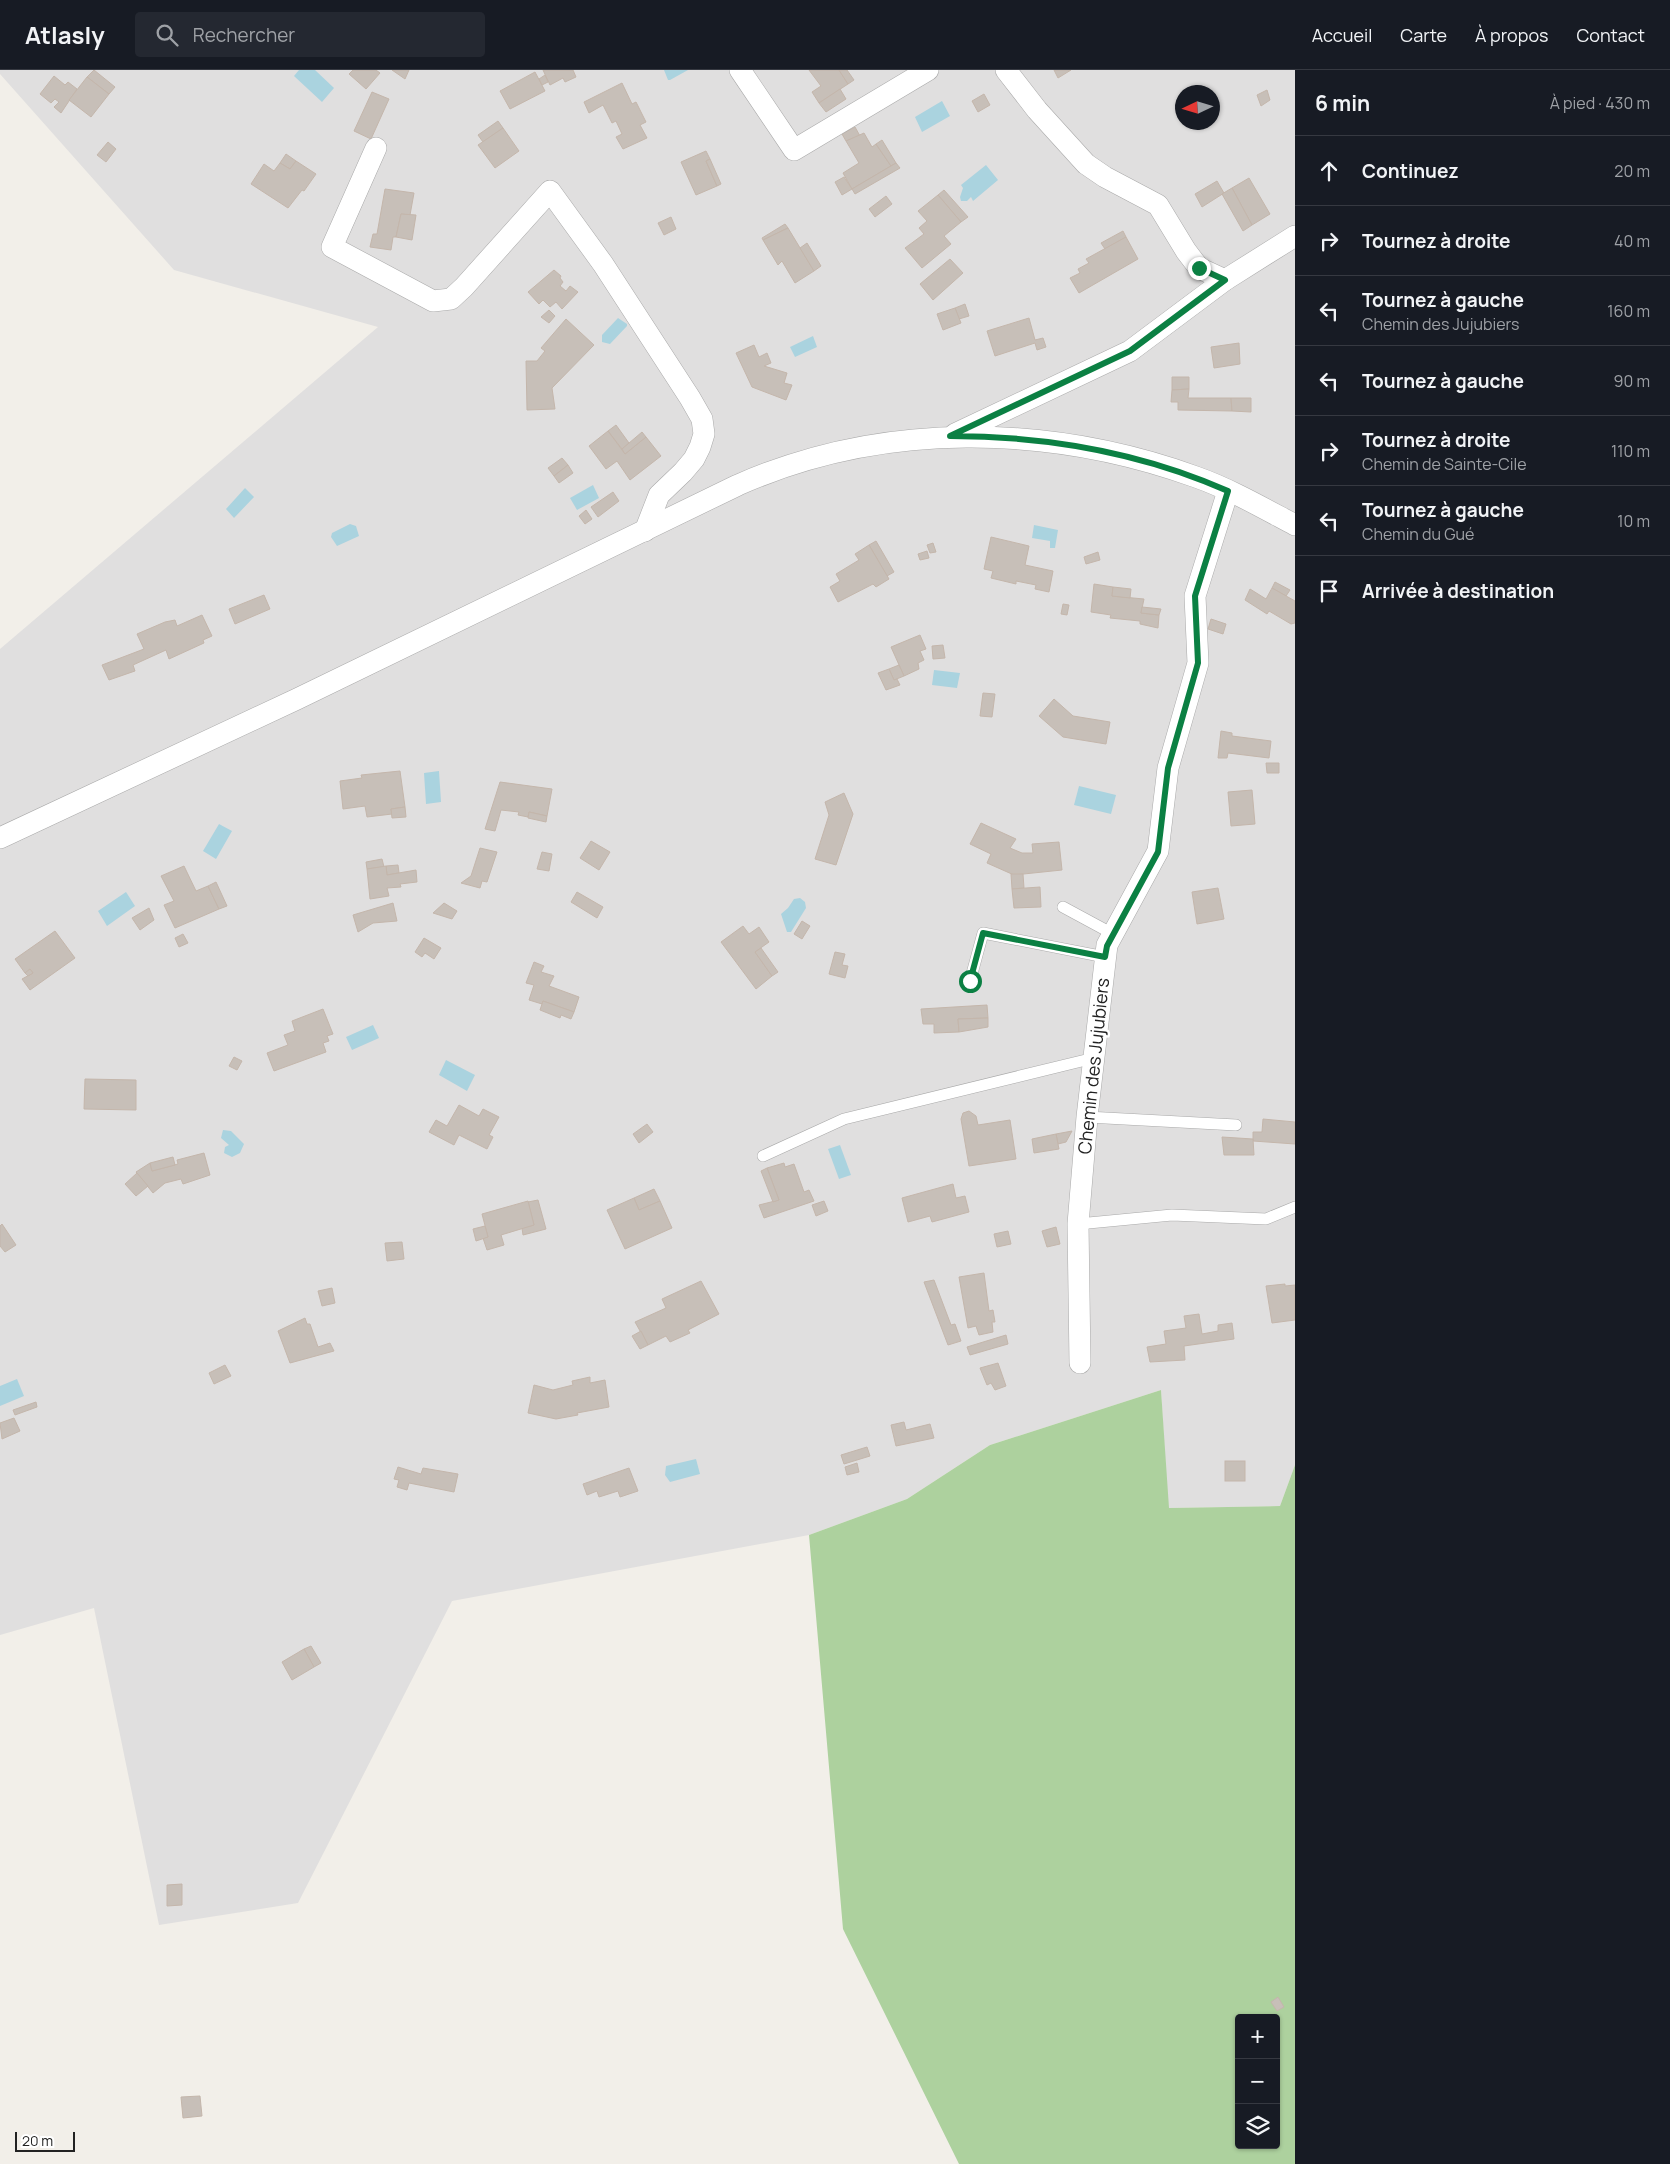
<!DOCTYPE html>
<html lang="fr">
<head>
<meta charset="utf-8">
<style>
	:root { --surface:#171b24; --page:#242831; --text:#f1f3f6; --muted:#9ea1a6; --line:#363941 }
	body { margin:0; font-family:Manrope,sans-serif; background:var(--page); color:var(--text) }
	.controls { position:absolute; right:15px; bottom:15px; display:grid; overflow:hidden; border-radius:5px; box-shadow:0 1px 4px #0004 }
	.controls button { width:45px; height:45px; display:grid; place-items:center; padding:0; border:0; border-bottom:1px solid var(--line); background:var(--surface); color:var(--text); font:25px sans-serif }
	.compass { position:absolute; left:1175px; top:15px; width:45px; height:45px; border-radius:50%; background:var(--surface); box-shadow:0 1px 4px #0004; rotate:266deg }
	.scale { position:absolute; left:15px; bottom:12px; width:60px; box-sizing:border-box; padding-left:5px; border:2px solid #222; border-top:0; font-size:14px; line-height:18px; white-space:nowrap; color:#222; -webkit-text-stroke:4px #fff; paint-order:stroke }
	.stop { position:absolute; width:15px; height:15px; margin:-11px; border:4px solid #0b8043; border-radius:50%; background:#fff }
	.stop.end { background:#0b8043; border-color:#fff; box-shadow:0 1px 5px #0008 }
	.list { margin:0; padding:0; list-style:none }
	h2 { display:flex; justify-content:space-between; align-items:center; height:65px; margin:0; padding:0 20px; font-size:21px }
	h2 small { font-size:16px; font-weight:400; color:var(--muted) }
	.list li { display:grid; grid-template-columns:32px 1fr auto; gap:15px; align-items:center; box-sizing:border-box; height:70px; padding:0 20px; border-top:1px solid var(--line) }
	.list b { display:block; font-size:19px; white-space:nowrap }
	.list p { margin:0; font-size:16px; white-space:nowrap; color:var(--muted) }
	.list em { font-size:16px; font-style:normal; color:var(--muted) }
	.icon { flex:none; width:28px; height:28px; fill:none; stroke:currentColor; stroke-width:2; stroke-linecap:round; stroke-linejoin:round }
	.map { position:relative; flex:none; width:1295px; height:2094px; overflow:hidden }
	header { display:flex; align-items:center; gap:30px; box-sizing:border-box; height:70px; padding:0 25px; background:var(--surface); border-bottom:1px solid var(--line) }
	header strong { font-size:24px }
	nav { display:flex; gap:28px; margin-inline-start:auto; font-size:18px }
	.search { width:350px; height:45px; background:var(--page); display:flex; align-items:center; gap:12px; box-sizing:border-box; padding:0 18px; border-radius:5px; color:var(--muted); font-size:19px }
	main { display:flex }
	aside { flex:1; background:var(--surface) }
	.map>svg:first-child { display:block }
	.residential { fill:#e0dfdf; fill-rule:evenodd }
	.forest { fill:#add19e; fill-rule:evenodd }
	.water { fill:#aad3df }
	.building { fill:#c7bfb8; stroke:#c4b6ab }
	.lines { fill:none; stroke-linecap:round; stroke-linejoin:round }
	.lane-casing { stroke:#a9a9a9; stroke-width:12 }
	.street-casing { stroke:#a9a9a9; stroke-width:22 }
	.lane { stroke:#fff; stroke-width:11 }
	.street { stroke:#fff; stroke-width:21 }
	.route { stroke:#0b8043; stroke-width:6 }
	.labels { text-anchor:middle; stroke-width:5; stroke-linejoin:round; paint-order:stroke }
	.street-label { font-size:18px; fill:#222; stroke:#fff }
</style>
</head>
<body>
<header>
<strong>Atlasly</strong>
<div class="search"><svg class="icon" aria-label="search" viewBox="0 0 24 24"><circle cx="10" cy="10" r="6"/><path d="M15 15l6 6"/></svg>Rechercher</div>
<nav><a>Accueil</a><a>Carte</a><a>À propos</a><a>Contact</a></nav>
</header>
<main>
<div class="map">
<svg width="1295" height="2094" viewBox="0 0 1295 2094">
	<rect width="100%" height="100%" fill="#f2efe9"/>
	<path class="residential" d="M0,0h1295v1395l-15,41 -112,2 -7,-118 -171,55 -83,54 -98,36 -357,66 -154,302 -139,22 -65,-317 -94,27v-986l378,-322 -204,-57 -174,-196zM1182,22h30v30h-30z"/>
	<path class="forest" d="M1161,1320l8,118 111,-2 15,-41v699h-336l-116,-235 -34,-394 98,-36 83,-54zM1239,1948h37v127h-37z"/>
	<g class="water">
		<polygon points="299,0 315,0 334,18 322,32 294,6"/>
		<polygon points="664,0 688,0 670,10 668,10"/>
		<polygon points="942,31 950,46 922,62 915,47"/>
		<polygon points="986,95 998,110 973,131 971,127 967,131 961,131 960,127 963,118 961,115"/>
		<polygon points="618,248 627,254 627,256 610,274 602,272 602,265"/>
		<polygon points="813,266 817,277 795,287 790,277"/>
		<polygon points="593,415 599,428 577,440 570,428"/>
		<polygon points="245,418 254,427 234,448 226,439"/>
		<polygon points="350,454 356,456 359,466 337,476 331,467 332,463"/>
		<polygon points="1034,455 1058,460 1055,478 1050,478 1050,471 1032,468"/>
		<polygon points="934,600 960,603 957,618 932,615"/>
		<polygon points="439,701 441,732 426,734 424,703"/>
		<polygon points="1079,716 1116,725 1111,744 1074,735"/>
		<polygon points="219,754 232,761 216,789 203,781"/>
		<polygon points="126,822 135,836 107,856 98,841"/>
		<polygon points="800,828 805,832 806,838 791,862 787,862 781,844 788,838 794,829"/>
		<polygon points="373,955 379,968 352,980 346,967"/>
		<polygon points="446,990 475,1005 467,1021 439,1005"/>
		<polygon points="223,1060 231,1061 244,1074 240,1083 232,1087 224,1083 225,1077 229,1075 221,1068"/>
		<polygon points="840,1075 851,1105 839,1109 828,1079"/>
		<polygon points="17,1309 24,1326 0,1336 0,1316"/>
		<polygon points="696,1389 700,1404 670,1412 665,1405 666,1396"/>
	</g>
	<g class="building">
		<polygon points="94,0 115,17 109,24 87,7"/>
		<polygon points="353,0 376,0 380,3 366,19 349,4"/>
		<polygon points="392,0 409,0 405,9"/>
		<polygon points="543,0 573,0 576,7 565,12 563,8 550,15"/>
		<polygon points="809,0 839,0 848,14 819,33 812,22 821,16"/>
		<polygon points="839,0 847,0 854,10 848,14"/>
		<polygon points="1054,0 1071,0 1058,8"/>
		<polygon points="535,2 545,21 510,39 500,21"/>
		<polygon points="545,5 548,12 542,15 539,9"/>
		<polygon points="54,6 65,15 68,12 77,19 61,43 54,37 59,32 55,29 51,33 40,24"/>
		<polygon points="87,7 109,24 91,47 69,30"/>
		<polygon points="622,13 632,34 636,32 646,52 640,55 647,68 623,79 616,67 622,64 616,51 612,53 603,35 589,43 584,32"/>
		<polygon points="840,19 846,29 826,42 819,33"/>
		<polygon points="1267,20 1270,30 1261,36 1257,25"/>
		<polygon points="372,22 389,29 371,69 354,61"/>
		<polygon points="984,24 990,35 978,42 972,31"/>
		<polygon points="498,51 503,58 483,72 478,65"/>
		<polygon points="855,57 860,66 846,71 842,64"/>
		<polygon points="503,58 519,81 495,98 478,75"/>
		<polygon points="864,63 872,77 876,74 891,96 852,119 843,103 859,93 846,71"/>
		<polygon points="882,70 896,93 891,96 876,74"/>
		<polygon points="108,72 116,79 106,92 97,85"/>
		<polygon points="706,81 710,89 706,91 717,116 696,125 681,92"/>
		<polygon points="286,84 296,91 290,99 280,93"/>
		<polygon points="710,89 721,114 717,116 706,91"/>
		<polygon points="296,91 316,104 304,121 302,120 288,138 251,114 264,94 274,101 280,93 290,99"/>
		<polygon points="896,93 900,98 855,124 852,119"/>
		<polygon points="844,107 852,119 842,125 835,112"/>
		<polygon points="1249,108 1270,144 1252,155 1232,118"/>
		<polygon points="1217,111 1224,123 1202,137 1195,124"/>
		<polygon points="1232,118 1252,155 1243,161 1222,124"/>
		<polygon points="385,119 414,123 410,145 401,144 396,167 393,167 391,180 370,177 373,164 377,164"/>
		<polygon points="944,120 968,147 961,152 938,125"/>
		<polygon points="938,125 961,152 944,166 951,174 922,198 905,178 924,164 919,158 927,151 918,141"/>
		<polygon points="886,126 892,134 875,147 869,139"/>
		<polygon points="401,144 416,145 412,170 396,167"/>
		<polygon points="671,147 676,159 664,165 658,153"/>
		<polygon points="785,154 788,158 763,170 762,168"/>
		<polygon points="788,158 814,201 795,213 782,191 778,195 763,170"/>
		<polygon points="1123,161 1126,167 1105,179 1101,173"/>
		<polygon points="1126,167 1138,189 1079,223 1070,208 1080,203 1078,199 1089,193 1086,189"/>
		<polygon points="807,173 821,196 814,201 800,178"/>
		<polygon points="950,189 963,203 933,230 920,214"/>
		<polygon points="554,200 561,206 560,208 563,212 560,216 566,221 570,216 578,222 562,239 556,232 550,237 543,230 539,234 528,222"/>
		<polygon points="965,234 969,246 959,249 955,238"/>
		<polygon points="955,238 961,253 943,260 937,244"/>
		<polygon points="549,240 555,246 549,253 541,247"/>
		<polygon points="1029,248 1035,270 1043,268 1046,277 1037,280 1035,273 995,286 987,261"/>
		<polygon points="566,249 594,275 552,318 555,339 527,340 526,291 537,291 545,281 541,278"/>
		<polygon points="1239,273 1240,294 1214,298 1211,277"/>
		<polygon points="754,275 759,287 767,283 771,293 764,296 787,303 784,313 792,315 786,330 752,317 736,283"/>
		<polygon points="1172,307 1189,307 1189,319 1172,320"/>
		<polygon points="1189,319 1188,328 1231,328 1232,341 1178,340 1178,332 1171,332 1172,320"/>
		<polygon points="1231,328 1251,328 1251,342 1232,341"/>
		<polygon points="616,355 629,373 622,379 608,361"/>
		<polygon points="608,361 625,384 646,367 661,386 630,410 617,391 606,399 589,376"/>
		<polygon points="642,362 646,367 625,384 622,379"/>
		<polygon points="562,388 568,395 554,406 548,398"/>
		<polygon points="568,395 573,403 559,413 554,406"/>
		<polygon points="613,422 619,431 598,447 591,437"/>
		<polygon points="586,440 592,449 585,454 579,446"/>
		<polygon points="991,467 1029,476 1025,495 1053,501 1049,522 1035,519 1036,515 1016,511 1016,514 991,508 993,501 984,499"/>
		<polygon points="876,471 894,502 887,506 869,475"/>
		<polygon points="933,473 936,482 930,483 927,475"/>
		<polygon points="869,475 889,509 876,517 873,514 838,532 830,517 840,511 836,504 859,490 855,484"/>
		<polygon points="927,481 929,488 920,490 918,484"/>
		<polygon points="1098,482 1100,490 1086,494 1084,487"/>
		<polygon points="1275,512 1290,520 1286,526 1272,518"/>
		<polygon points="1094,514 1113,517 1112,526 1144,529 1141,543 1159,545 1158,558 1140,554 1140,551 1110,548 1111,545 1091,542"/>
		<polygon points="1113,517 1131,519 1130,528 1112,526"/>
		<polygon points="1272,518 1295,531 1295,553 1291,554 1269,541 1267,544 1245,530 1250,519 1266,529"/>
		<polygon points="264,525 270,539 235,554 229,539"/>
		<polygon points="1063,534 1069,535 1067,545 1061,544"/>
		<polygon points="1142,537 1161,539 1159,545 1141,543"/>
		<polygon points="202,545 212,566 203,570 204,573 169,589 166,580 133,595 135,601 109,610 102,595 144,579 137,564 165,552 175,550 177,556"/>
		<polygon points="1211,549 1226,554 1223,564 1208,559"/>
		<polygon points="920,565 926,579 920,581 924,590 918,593 919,599 904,606 891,577"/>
		<polygon points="943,575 945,588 933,589 932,576"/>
		<polygon points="899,595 904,606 894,610 889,599"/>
		<polygon points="889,599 894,610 897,609 900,615 886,620 878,603"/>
		<polygon points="983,623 995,624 992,647 980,646"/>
		<polygon points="1054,629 1073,646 1110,652 1106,674 1063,667 1039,646"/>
		<polygon points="1221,661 1232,663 1232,666 1271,671 1269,688 1228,683 1227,688 1218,688"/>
		<polygon points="1266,693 1279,693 1279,703 1267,703"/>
		<polygon points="400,701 405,737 391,739 392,744 367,747 365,736 343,739 340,711 362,708 361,705"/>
		<polygon points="500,712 552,719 547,746 529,742 528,747 518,745 519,742 501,740 495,761 485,759"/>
		<polygon points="1252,720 1255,754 1231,756 1228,722"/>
		<polygon points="844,723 853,744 836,795 815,789 829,745 825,732"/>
		<polygon points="405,737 406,747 392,748 391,739"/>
		<polygon points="529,742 547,746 546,752 528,748"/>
		<polygon points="981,753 1016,769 1010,778 1022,783 1033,783 1032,774 1059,772 1062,800 1014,805 987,793 991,784 970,774"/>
		<polygon points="591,771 610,782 599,800 580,788"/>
		<polygon points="480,778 497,782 487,812 482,811 480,818 461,813 471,806"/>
		<polygon points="542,782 552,784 549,801 537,799"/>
		<polygon points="382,789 384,797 367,799 366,792"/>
		<polygon points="398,795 399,803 387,805 386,796"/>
		<polygon points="184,796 196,821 208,816 219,839 175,858 164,835 174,831 161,806"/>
		<polygon points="386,796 387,805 416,800 417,812 400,814 401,817 387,818 389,826 370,829 367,799"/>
		<polygon points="1011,804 1023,804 1024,818 1012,819"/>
		<polygon points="216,812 227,836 219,839 208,816"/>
		<polygon points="1040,817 1041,837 1014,838 1012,819"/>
		<polygon points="1218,818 1224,849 1197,854 1192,822"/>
		<polygon points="577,822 603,837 597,848 571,832"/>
		<polygon points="393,833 397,851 373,853 358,862 353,845"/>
		<polygon points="444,833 457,841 452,849 433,843"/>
		<polygon points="149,838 154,850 140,860 132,848"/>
		<polygon points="802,851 810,856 802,869 794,864"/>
		<polygon points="743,856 749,864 759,857 769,872 755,882 772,906 756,919 721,872"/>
		<polygon points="55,861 75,888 30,920 22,909 33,903 30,899 25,903 15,889"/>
		<polygon points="183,864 188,873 179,877 175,868"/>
		<polygon points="424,868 441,878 434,889 425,883 422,887 415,882"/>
		<polygon points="761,878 778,902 772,906 755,882"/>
		<polygon points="835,882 845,884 842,895 848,896 845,908 829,904"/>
		<polygon points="534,892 544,896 541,902 554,906 549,916 579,927 574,942 543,931 542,934 529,930 534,915 526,913"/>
		<polygon points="30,899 33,903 28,906 25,903"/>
		<polygon points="543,931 574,942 571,949 561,945 560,948 540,940"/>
		<polygon points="987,935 988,948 958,949 959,962 934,963 934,954 923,954 921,939"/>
		<polygon points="323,939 333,964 327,966 329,971 323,973 326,982 274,1001 267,983 288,975 284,965 295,961 292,951"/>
		<polygon points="988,948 988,957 959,962 958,949"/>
		<polygon points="234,987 242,991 237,1000 229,996"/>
		<polygon points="85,1009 136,1010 136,1040 84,1039"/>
		<polygon points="459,1035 479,1046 483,1039 499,1047 489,1065 493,1067 487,1079 459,1065 454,1075 429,1062 436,1050 447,1056"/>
		<polygon points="969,1041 976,1046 978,1055 1010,1050 1016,1089 969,1096 961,1049 963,1043"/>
		<polygon points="1263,1049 1295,1052 1295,1074 1253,1071 1253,1062 1262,1062"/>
		<polygon points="647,1054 653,1062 639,1073 633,1064"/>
		<polygon points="1072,1061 1066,1072 1058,1074 1056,1064"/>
		<polygon points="1056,1064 1059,1079 1034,1083 1032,1069"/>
		<polygon points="1222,1067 1253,1069 1254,1085 1224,1085"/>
		<polygon points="204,1083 210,1105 183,1114 181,1109 165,1113 153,1123 136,1102 150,1093 152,1101 178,1094 177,1090"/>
		<polygon points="173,1087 175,1095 152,1101 150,1093"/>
		<polygon points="784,1093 785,1097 794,1094 804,1122 809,1120 814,1131 764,1148 759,1135 779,1130 767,1098"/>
		<polygon points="767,1098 779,1130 773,1132 761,1101"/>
		<polygon points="137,1103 148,1116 136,1126 125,1114"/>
		<polygon points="953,1114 956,1128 965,1126 969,1142 932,1152 930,1146 908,1152 902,1128"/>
		<polygon points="654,1119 660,1131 639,1140 634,1128"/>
		<polygon points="634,1128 639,1140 660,1131 672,1158 625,1179 607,1140"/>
		<polygon points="538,1130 546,1159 523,1165 522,1158 534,1155 528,1132"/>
		<polygon points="528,1131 534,1155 501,1165 504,1175 487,1180 483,1168 488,1167 482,1144"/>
		<polygon points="824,1131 828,1141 816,1146 812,1135"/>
		<polygon points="2,1154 16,1175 5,1182 0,1176 0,1156"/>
		<polygon points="485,1156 488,1167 476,1171 473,1159"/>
		<polygon points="1056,1157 1060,1174 1047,1177 1042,1161"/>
		<polygon points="1008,1161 1011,1174 997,1177 994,1164"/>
		<polygon points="402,1172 404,1189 387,1191 385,1173"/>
		<polygon points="984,1203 989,1241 993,1240 995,1252 992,1252 993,1262 979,1265 976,1256 968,1258 959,1207"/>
		<polygon points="934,1210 951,1255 955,1254 961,1271 948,1275 924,1212"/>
		<polygon points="701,1211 719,1244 688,1260 690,1263 670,1272 666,1266 648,1275 635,1252 666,1238 662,1229"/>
		<polygon points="1285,1214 1285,1216 1295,1215 1295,1250 1272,1253 1266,1216"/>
		<polygon points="332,1218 335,1233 322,1236 318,1221"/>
		<polygon points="1199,1244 1202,1264 1218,1261 1218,1255 1232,1253 1234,1269 1184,1276 1185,1290 1150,1292 1147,1277 1166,1274 1164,1261 1186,1258 1184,1246"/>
		<polygon points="305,1248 307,1254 310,1254 318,1277 330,1273 334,1281 290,1293 278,1261"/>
		<polygon points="641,1261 648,1275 640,1279 632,1266"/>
		<polygon points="1006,1265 1008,1274 970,1285 967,1277"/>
		<polygon points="998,1293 1006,1316 995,1320 991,1313 987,1315 980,1298"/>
		<polygon points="225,1295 231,1306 214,1314 209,1303"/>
		<polygon points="590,1307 590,1313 605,1310 609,1337 577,1343 578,1345 556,1349 528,1343 534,1315 553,1320 573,1315 572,1311"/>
		<polygon points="36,1332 37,1337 15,1345 13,1340"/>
		<polygon points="14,1348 20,1361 2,1369 0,1353"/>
		<polygon points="904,1352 906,1360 930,1354 934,1368 896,1376 891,1355"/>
		<polygon points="867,1377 870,1386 844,1394 841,1385"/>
		<rect x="1225" y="1391" width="20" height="20"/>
		<polygon points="857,1393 859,1402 847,1405 845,1397"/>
		<polygon points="398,1397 421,1404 423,1398 458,1404 454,1422 409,1413 407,1420 397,1417 399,1410 394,1409"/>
		<polygon points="629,1398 638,1421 620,1427 618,1421 599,1427 597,1421 587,1425 583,1414"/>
		<polygon points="311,1576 321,1593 314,1597 304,1579"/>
		<polygon points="304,1579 314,1597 292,1610 282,1592"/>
		<polygon points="182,1814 182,1835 167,1836 167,1815"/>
		<polygon points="1278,1927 1284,1937 1277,1941 1271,1932"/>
		<polygon points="200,2026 202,2046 183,2048 181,2027"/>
	</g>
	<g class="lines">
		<g class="lane-casing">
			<g id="lane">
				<polyline points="1063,837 1113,864"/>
				<polyline points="970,911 983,863 1105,887"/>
				<polyline points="1087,1047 1236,1055"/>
				<polyline points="763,1086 844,1049 1094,988"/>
				<polyline points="1078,1154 1172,1145 1266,1149 1295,1137"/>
			</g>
		</g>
		<g class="street-casing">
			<g id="street">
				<polyline points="740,0 794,80 928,0"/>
				<polyline points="1006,0 1037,40 1086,94 1105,107 1158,135 1186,181 1199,198 1225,210"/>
				<polyline points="376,78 332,177 433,231 451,229 464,217 550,121 603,194 690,328 702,349 704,364 700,377 694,389 683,402 659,425 645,461"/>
				<polyline points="955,364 1130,281 1225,210 1295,166"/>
				<path d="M0,768l297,-139 441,-214c145,-64 311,-61 458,-8 34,12 67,31 99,48"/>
				<polyline points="1080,1293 1078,1154 1087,1047 1107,875 1158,781 1168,698 1198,593 1195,526 1228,421"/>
			</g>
		</g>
		<use href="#lane" class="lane"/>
		<use href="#street" class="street"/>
	</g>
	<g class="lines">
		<path class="route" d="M970,911l13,-48 122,24 2,-11 51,-94 10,-84 30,-105 -3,-67 33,-105c-88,-39 -182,-55 -278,-55l180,-85 95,-71 -26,-12"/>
	</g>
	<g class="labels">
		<g class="street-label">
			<text transform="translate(1094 996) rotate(-84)" y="6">Chemin des Jujubiers</text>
		</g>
	</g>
</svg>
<div class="controls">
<button>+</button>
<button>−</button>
<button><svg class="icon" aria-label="layers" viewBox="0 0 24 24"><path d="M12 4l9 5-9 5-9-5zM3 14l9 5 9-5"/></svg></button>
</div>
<svg class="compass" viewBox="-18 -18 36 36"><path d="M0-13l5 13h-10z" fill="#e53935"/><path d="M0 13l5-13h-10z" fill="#9ea1a6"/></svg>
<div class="scale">20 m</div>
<div class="stop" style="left:970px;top:911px"></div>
<div class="stop end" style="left:1199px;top:198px"></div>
</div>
<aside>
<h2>6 min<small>À pied · 430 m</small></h2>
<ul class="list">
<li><svg class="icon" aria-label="ahead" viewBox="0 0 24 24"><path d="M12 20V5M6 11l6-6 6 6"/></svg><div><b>Continuez</b></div><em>20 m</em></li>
<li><svg class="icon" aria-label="right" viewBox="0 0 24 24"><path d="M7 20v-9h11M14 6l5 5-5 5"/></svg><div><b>Tournez à droite</b></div><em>40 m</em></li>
<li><svg class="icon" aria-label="left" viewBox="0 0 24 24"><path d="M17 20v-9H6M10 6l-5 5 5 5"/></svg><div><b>Tournez à gauche</b><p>Chemin des Jujubiers</p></div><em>160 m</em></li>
<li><svg class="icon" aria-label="left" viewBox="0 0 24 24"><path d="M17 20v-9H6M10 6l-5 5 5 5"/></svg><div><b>Tournez à gauche</b></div><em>90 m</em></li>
<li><svg class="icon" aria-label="right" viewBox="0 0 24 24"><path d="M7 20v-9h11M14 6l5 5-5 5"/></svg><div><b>Tournez à droite</b><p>Chemin de Sainte-Cile</p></div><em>110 m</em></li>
<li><svg class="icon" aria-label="left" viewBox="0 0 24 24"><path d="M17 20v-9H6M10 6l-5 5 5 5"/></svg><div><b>Tournez à gauche</b><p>Chemin du Gué</p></div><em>10 m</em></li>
<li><svg class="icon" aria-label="arrive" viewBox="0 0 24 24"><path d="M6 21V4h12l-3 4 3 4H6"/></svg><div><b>Arrivée à destination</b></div></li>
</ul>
</aside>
</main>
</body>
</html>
